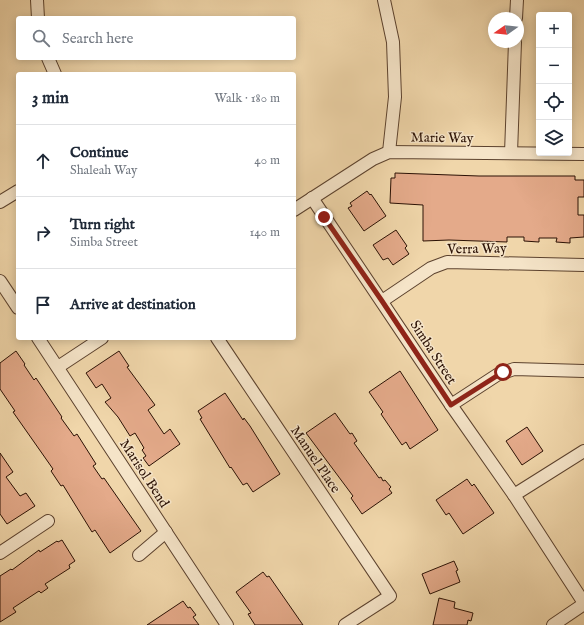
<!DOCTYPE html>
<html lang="en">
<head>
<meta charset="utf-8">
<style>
	:root { --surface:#fff; --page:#f6f6f7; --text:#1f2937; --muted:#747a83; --line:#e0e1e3 }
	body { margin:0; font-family:"IM FELL English",serif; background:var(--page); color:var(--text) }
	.controls { position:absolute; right:12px; top:12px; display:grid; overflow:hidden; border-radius:4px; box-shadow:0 2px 10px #0003 }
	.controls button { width:36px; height:36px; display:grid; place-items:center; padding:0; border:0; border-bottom:1px solid var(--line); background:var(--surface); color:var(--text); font:20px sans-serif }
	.compass { position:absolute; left:488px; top:12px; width:36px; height:36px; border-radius:50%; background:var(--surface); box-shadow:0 2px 10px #0003; rotate:256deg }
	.stop { position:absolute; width:12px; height:12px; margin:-9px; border:3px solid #8f2418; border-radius:50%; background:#fff }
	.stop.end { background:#8f2418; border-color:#fff; box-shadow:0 1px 4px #0008 }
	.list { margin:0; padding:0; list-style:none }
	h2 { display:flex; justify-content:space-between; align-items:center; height:52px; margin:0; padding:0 16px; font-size:17px }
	h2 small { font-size:13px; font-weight:400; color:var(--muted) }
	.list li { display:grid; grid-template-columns:26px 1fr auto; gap:12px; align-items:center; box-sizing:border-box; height:72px; padding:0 16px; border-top:1px solid var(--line) }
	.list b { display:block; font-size:15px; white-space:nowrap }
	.list p { margin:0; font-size:13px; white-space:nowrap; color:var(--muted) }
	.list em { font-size:13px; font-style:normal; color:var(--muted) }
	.icon { flex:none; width:22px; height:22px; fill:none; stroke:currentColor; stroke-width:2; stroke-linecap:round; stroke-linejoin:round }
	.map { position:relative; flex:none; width:584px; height:625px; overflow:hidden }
	.search { position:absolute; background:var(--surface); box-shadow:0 2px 10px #0003; left:16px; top:16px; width:280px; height:44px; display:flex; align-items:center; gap:10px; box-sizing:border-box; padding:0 14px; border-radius:4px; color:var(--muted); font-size:15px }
	.panel { position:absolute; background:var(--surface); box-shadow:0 2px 10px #0003; left:16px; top:72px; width:280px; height:268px; border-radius:4px }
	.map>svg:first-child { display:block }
	.building { fill:#e4aa8a; stroke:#2b1104 }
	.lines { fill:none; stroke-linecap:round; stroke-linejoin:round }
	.minor-casing { stroke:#5c422e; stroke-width:14 }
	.minor { stroke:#f5e4c8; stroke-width:12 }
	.route { stroke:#8f2418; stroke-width:5 }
	.labels { text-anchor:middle; stroke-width:3; stroke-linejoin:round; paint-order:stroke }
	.street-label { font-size:14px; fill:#2b1104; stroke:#f5e4c8 }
</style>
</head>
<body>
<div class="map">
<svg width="584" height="625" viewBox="0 0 584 625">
	<rect width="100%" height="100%" fill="#f0d6aa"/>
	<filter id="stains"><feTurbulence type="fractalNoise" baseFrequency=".005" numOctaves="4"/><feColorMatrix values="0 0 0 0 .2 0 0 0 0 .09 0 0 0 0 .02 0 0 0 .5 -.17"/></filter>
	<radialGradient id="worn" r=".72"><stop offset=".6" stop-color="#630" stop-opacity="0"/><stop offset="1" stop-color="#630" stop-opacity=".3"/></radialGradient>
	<g class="building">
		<polygon points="395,173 479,176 575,176 575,180 584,180 584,197 578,197 578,215 584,215 584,237 570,238 570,243 556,242 557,238 539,238 539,242 524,241 524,237 507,237 507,242 449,240 423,241 423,205 390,203 391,178 395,178"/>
		<polygon points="367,191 370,195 371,194 386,216 364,231 348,208 352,206 350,203"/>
		<polygon points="396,230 407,246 405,248 409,254 393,265 388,258 383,260 373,245"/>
		<polygon points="16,351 25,364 24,365 34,380 36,378 62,417 61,418 74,436 77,434 96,464 93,466 102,479 104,478 141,531 110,553 95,530 92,532 63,485 61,486 51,471 53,469 13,412 15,411 0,389 0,363"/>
		<polygon points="119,351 129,366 127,367 155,405 148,410 164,434 170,429 180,444 149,466 143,458 146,456 142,450 144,448 135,433 130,436 118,417 105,402 111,398 102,384 96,388 86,373"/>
		<polygon points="400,371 438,430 410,449 406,442 402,445 381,414 383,412 369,392"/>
		<polygon points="225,393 243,420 244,418 250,426 280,474 253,492 247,483 243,485 231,467 230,468 200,419 202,418 198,411"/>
		<polygon points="335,413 350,434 352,433 357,441 354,443 379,478 381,477 383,481 385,480 391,487 389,489 392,493 362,514 351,498 353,496 306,433"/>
		<polygon points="527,427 543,451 522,465 506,441"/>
		<polygon points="0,453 13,472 6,477 20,496 26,493 35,506 7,524 0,514"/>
		<polygon points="467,479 472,486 474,484 494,513 463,534 449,513 446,515 436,500"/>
		<polygon points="62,540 75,561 69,565 70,568 45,584 48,588 41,593 39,591 13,608 16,612 0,622 0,576 11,569 12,570 39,550 40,552 57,541 58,542"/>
		<polygon points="454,561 458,570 456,571 460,582 430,594 422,574"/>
		<polygon points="263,572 267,577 269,576 303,625 255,625 248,614 251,613 236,592"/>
		<polygon points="439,598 455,602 454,608 473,613 471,621 468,620 467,625 433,625"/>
		<polygon points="183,601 188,608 190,607 196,615 193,617 199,625 147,625"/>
	</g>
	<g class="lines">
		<g class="minor-casing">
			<g id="minor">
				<polyline points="37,0 38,18"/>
				<polyline points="384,0 393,42 395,97 389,152"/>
				<polyline points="516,18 517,0"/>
				<polyline points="48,58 55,74"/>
				<polyline points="511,153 515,42"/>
				<polyline points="312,198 451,405 514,495 584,603"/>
				<polyline points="0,202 18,191"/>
				<polyline points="294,210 373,159 389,152 584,154"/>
				<polyline points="0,281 18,308"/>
				<polyline points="382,301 431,268 447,262 584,265"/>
				<polyline points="38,338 227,625"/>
				<polyline points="217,338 390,596 345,625"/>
				<polyline points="58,367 102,338"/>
				<polyline points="451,405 497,375 514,369 584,371"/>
				<polyline points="514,495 584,451"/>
				<polyline points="0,553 48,521"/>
				<polyline points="139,555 166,532"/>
				<polyline points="553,625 584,604"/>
			</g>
		</g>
		<use href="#minor" class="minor"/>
	</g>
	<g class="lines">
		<polyline class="route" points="324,217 382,301 451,405 503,372"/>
	</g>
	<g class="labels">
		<g class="street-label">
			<text transform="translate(442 137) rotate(1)" y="5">Marie Way</text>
			<text transform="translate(477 248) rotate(-1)" y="5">Verra Way</text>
			<text transform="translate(434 352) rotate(57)" y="5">Simba Street</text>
			<text transform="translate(316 459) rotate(56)" y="5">Manuel Place</text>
			<text transform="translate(145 473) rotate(57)" y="5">Marisol Bend</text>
		</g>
	</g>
	<rect width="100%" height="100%" filter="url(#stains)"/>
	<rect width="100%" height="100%" fill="url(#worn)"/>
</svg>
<div class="controls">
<button>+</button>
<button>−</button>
<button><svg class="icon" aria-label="locate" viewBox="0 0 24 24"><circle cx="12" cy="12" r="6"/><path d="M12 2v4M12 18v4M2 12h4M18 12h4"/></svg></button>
<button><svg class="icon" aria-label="layers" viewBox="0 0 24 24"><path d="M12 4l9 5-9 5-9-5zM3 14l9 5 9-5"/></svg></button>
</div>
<svg class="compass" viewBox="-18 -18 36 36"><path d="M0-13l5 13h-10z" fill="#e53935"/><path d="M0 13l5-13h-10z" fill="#747a83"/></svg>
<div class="stop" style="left:503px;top:372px"></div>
<div class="stop end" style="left:324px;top:217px"></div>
<div class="search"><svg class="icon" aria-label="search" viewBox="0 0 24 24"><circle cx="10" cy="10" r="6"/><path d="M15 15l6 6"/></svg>Search here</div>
<section class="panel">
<h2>3 min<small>Walk · 180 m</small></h2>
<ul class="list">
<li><svg class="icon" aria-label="ahead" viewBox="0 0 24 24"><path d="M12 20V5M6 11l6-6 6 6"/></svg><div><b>Continue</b><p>Shaleah Way</p></div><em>40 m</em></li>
<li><svg class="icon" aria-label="right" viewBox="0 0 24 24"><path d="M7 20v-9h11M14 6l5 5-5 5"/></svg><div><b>Turn right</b><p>Simba Street</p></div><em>140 m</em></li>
<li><svg class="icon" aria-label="arrive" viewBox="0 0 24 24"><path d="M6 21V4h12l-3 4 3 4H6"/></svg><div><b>Arrive at destination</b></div></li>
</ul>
</section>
</div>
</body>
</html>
